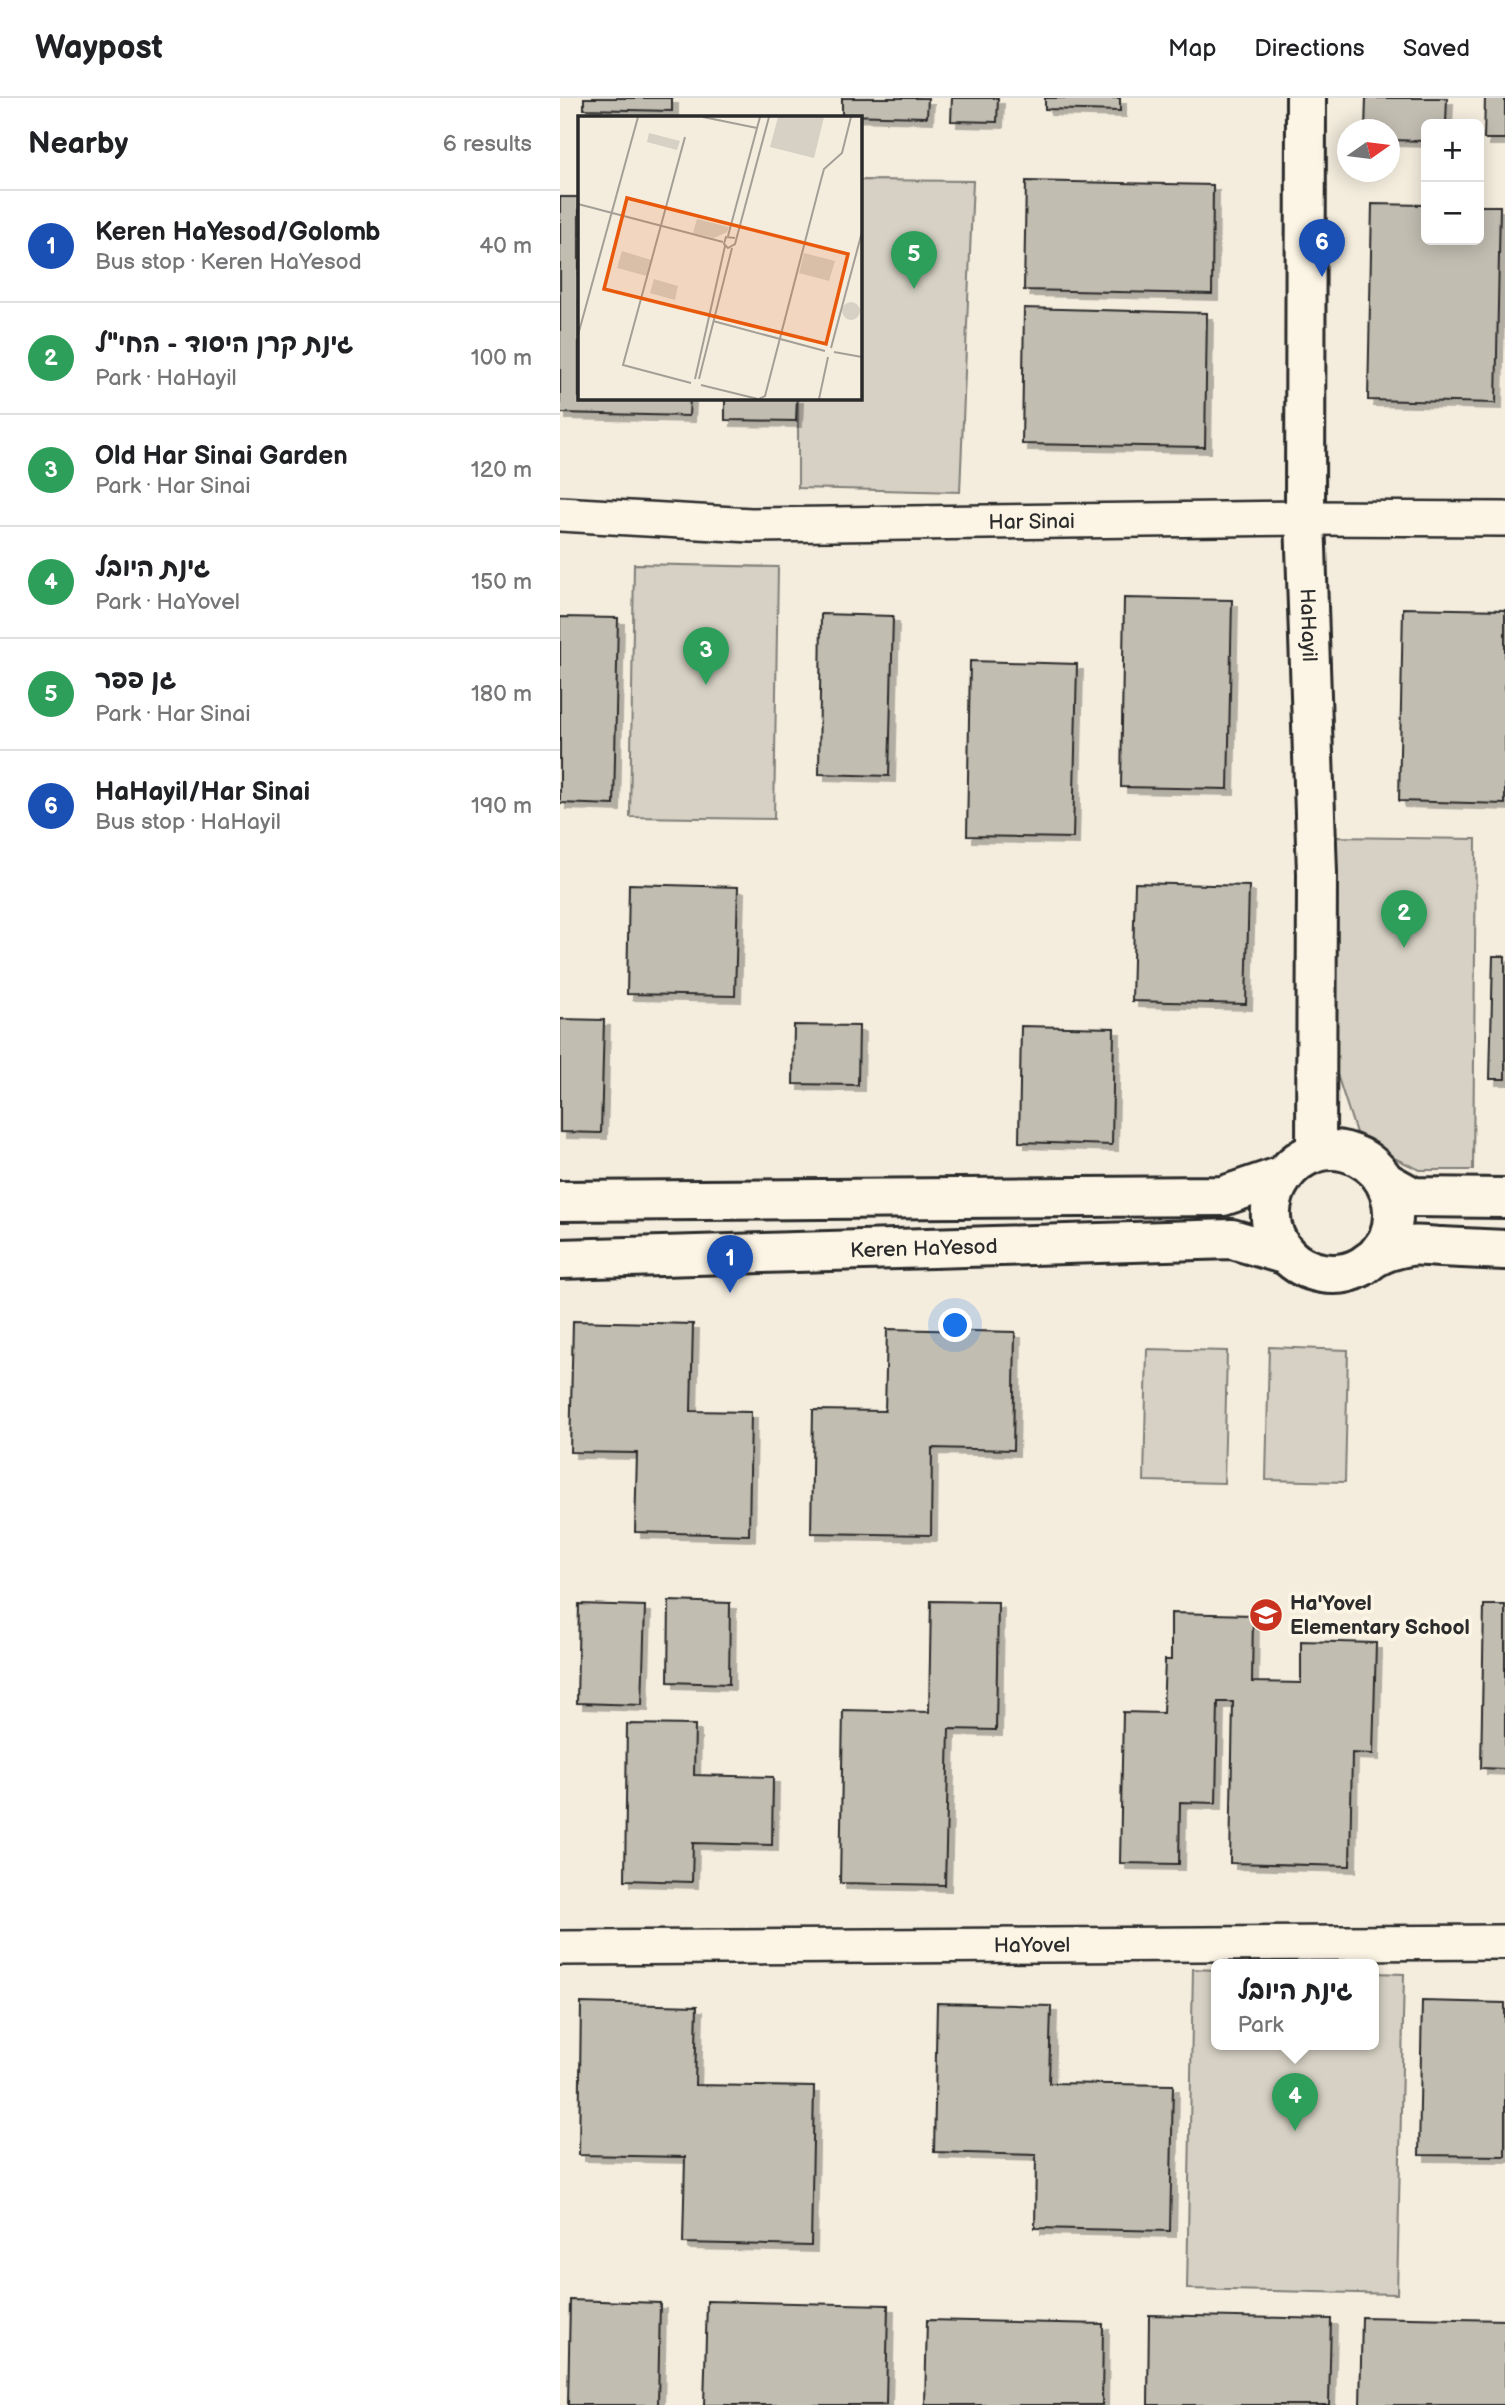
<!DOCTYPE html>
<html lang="en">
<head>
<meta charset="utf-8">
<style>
	:root { --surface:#fff; --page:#f6f6f6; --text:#202124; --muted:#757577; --line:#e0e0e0; --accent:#111827 }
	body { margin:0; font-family:"Balsamiq Sans","Playpen Sans Hebrew",sans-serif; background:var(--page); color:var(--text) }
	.controls { position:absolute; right:21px; top:21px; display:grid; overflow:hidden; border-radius:10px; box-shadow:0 4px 18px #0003 }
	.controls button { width:63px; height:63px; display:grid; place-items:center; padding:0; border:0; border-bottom:2px solid var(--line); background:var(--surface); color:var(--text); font:35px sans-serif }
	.compass { position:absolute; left:777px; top:21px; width:63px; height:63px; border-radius:50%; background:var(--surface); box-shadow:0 4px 18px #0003; rotate:76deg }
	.you { position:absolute; left:396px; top:1228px; width:24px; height:24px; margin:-18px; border:5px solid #fff; border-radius:50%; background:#1a73e8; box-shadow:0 0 0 10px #1a73e833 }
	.badge { display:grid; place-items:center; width:46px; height:46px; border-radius:50%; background:var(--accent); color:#fff; font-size:23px; font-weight:700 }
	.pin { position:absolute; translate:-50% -58px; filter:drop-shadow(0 2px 4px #0008) }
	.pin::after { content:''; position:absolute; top:37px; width:24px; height:21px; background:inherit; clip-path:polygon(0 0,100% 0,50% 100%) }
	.popup { position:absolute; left:651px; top:1861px; width:168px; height:91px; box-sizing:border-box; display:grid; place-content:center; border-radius:10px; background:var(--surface); filter:drop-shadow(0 2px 5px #0005); font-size:23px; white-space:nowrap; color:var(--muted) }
	.popup b { font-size:26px; color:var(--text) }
	.popup::after { content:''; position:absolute; left:50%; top:100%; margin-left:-14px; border:14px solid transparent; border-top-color:var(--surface) }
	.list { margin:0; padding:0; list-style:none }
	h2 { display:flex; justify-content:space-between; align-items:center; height:91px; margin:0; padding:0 28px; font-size:30px }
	h2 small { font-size:23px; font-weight:400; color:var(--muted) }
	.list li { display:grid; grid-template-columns:46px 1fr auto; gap:21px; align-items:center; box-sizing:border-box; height:112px; padding:0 28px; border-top:2px solid var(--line) }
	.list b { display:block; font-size:26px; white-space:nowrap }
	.list p { margin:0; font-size:23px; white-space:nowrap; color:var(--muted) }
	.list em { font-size:23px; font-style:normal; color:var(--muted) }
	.map { position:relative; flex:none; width:945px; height:2307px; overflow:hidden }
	header { display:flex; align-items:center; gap:42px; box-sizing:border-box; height:98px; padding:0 35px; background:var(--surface); border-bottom:2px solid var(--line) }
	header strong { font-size:33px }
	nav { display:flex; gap:38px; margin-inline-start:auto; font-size:24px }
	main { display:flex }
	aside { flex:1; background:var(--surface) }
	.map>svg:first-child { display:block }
	.green { fill:#d6d1c4; stroke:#807e78; stroke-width:2 }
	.building { fill:#c2bdb1; stroke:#2b2b2b; stroke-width:2; filter:url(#shadow) }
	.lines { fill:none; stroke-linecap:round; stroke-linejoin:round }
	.minor-casing { stroke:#2b2b2b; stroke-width:38 }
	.tertiary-casing { stroke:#2b2b2b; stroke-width:44 }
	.minor { stroke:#fcf5e5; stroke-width:33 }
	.tertiary { stroke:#fcf5e5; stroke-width:38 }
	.labels { text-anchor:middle; stroke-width:7; stroke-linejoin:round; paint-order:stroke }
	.street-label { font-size:21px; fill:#2b2b2b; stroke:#fcf5e5 }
	.poi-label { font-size:21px; font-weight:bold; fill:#2b2b2b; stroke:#fcf5e5; text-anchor:start }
	.inset-road { fill:none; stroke:#a49f96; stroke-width:2 }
	.view { fill:#e8590c; fill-opacity:0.15; stroke:#e8590c; stroke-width:3.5 }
	.inset-edge { fill:none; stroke:#2b2b2b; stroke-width:3.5 }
</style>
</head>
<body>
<header>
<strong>Waypost</strong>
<nav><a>Map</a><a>Directions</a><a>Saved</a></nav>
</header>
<main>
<aside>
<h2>Nearby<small>6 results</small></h2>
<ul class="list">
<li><span class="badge" style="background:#1a4fb4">1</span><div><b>Keren HaYesod/Golomb</b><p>Bus stop · Keren HaYesod</p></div><em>40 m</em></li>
<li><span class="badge" style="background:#2e9e5b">2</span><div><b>גינת קרן היסוד - החי&quot;ל</b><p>Park · HaHayil</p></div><em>100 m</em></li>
<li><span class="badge" style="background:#2e9e5b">3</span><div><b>Old Har Sinai Garden</b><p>Park · Har Sinai</p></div><em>120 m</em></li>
<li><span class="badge" style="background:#2e9e5b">4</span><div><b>גינת היובל</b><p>Park · HaYovel</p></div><em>150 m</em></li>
<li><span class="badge" style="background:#2e9e5b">5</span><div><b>גן פפר</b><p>Park · Har Sinai</p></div><em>180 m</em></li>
<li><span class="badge" style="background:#1a4fb4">6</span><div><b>HaHayil/Har Sinai</b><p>Bus stop · HaHayil</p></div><em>190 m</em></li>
</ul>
</aside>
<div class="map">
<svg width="945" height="2307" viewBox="0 0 945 2307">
	<defs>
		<filter id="shadow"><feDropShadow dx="6" dy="6" stdDeviation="0" flood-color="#0004"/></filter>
	</defs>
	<rect width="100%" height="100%" fill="#f4edde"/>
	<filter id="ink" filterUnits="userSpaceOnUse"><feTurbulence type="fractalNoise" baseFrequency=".0143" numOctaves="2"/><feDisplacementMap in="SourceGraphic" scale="14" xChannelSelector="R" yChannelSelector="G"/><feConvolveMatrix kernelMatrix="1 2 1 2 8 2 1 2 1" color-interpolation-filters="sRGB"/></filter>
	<g filter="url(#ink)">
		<g class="green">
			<polygon points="299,82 413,83 400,394 238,390 238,299 299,299"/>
			<polygon points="74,466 218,469 214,721 70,719"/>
			<polygon points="773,739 916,741 913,1072 860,1072 799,1044 771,958"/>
			<polygon points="709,1249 788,1252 785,1384 706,1382"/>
			<polygon points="587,1251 667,1253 664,1385 584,1383"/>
			<polygon points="633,1871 656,1872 656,1947 814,1947 814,1875 844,1876 837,2196 627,2191"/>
		</g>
		<g class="building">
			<polygon points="24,0 112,0 112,13 24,11"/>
			<polygon points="282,0 368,0 367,19 282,17"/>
			<polygon points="392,0 438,0 437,24 391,23"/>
			<polygon points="485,0 560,0 560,13 485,11"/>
			<polygon points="806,0 887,0 886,26 866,26 866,43 830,42 830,32 805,32"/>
			<polygon points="925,0 945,0 945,41 924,41"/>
			<polygon points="466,83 653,87 652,196 464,192"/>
			<polygon points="0,99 19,99 19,299 130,299 129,318 0,315"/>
			<polygon points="812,106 866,107 866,142 919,142 919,108 940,108 936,305 808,302"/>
			<polygon points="464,210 647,215 645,349 462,346"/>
			<polygon points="165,299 237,299 236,323 165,322"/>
			<polygon points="564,500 672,502 668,691 561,689"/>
			<polygon points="843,510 945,512 945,706 839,703"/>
			<polygon points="261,516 333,518 329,678 259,676"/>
			<polygon points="0,519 58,520 54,707 0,705"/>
			<polygon points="410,563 517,566 513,740 407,738"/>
			<polygon points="575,785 689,788 686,906 572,903"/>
			<polygon points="69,786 178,789 175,898 67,896"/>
			<polygon points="933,858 945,858 945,981 930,981"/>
			<polygon points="0,921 44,922 41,1035 0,1034"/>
			<polygon points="234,927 299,928 298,987 233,986"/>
			<polygon points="461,928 554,930 552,1047 459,1044"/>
			<polygon points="13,1223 133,1226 131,1313 191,1314 189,1437 75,1434 77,1355 10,1354"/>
			<polygon points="327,1231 455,1234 453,1352 372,1350 371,1437 251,1435 253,1312 325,1313"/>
			<polygon points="109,1503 170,1505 169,1586 108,1584"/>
			<polygon points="371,1503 438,1504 436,1632 389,1631 385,1787 280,1785 283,1612 369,1614"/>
			<polygon points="19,1506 85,1508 82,1607 17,1605"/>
			<polygon points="924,1507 945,1507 945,1671 921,1670"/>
			<polygon points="611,1515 693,1517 692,1584 741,1585 741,1543 816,1545 813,1656 792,1655 790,1768 670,1765 673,1604 658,1604 656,1705 620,1704 619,1766 560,1765 563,1614 603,1615 605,1562 611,1562"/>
			<polygon points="67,1626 135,1627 134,1677 213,1679 212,1747 133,1745 132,1784 65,1782"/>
			<polygon points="862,1903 945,1905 945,2058 859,2057"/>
			<polygon points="21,1905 137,1908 135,1987 254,1989 251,2148 123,2145 125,2059 19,2057"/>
			<polygon points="377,1905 491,1908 489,1985 613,1987 610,2133 475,2130 476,2057 374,2054"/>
			<polygon points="10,2202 100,2205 98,2307 8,2307"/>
			<polygon points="147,2203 328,2207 326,2307 144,2307"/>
			<polygon points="589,2217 771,2221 769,2307 588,2307"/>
			<polygon points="802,2219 945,2222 945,2307 800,2307"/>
			<polygon points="367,2222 543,2226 542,2307 365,2307"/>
		</g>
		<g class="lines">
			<g class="minor-casing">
				<g id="minor">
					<path id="s1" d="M0,416l191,11 554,-7 200,1"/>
					<path id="s2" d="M0,1850l945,-6"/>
				</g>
			</g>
			<g class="tertiary-casing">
				<g id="tertiary">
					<path id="s3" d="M746,0l-1,420 12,355 -1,279"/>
					<polyline points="826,1084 853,1099 945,1100"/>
					<polyline points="0,1103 663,1098 722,1078"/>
					<path d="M816,1158c4,-5 9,-11 12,-17 13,-31 0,-67 -29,-82 -60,-31 -117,49 -72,98 18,19 51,25 74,12 4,-2 8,-6 13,-9 9,-6 24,-10 35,-12 10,-2 22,1 32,1 21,1 43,2 64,3"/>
					<path id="s4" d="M0,1161l672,-20 55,16"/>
				</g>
			</g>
			<use href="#minor" class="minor"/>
			<use href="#tertiary" class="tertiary"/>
		</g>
	</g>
	<defs>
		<g id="school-disc" transform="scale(1.75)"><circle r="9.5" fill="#c8321e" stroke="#fcf5e5"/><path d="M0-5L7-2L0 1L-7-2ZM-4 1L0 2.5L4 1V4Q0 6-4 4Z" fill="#fff"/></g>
	</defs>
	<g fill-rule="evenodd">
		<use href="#school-disc" x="706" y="1517"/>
	</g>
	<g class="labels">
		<g class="street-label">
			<text dy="7" stroke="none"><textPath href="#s1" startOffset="472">Har Sinai</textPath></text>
			<text dy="7" stroke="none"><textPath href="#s3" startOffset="527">HaHayil</textPath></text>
			<text dy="7" stroke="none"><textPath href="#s4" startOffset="364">Keren HaYesod</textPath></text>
			<text dy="7" stroke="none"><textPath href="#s2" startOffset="472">HaYovel</textPath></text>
		</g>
		<g class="poi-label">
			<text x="730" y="1512">Ha'Yovel<tspan x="730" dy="24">Elementary School</tspan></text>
		</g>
	</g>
	<g transform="translate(18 18)">
		<rect width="284" height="284" fill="#f4edde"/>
		<path d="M200,1h46l-10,41 -44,-11zM71,17l31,8 -3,9 -30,-8zM119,103l32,8 -2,5 -13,6 -21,-5zM44,135l29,9 -4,16 -30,-8zM226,137l31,8 -6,20 -30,-8zM76,163l24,7 -3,14 -25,-7zM264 195a9 9 0 1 1 18 0a9 9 0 1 1-18 0Z" fill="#d6d1c4"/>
		<path class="inset-road" d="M125,1l54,11M107,21l-62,228 68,18M0,88l145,38M150,120l32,-119M157,122l-9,-1 -2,7 4,4 7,-4 34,-127M135,205l112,30M0,219l60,-218M253,232l31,-116M256,236l28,5M117,263l30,-133M121,263l33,-131M123,269l57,14M181,283l6,-3 56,-216 3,-11 18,-16 9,-36M241,283l9,-42"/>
		<path class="view" d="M49,82l221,56 -22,90 -222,-55z"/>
		<rect width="284" height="284" class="inset-edge"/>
	</g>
</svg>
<div class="controls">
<button>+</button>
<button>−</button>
</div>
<svg class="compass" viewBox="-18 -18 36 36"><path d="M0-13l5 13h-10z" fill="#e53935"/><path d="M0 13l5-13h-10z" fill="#757577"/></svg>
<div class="you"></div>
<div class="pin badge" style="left:170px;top:1195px;background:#1a4fb4">1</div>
<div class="pin badge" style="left:844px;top:850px;background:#2e9e5b">2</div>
<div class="pin badge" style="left:146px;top:587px;background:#2e9e5b">3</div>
<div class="pin badge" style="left:735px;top:2033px;background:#2e9e5b">4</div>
<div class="popup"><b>גינת היובל</b>Park</div>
<div class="pin badge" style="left:354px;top:191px;background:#2e9e5b">5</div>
<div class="pin badge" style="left:762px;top:179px;background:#1a4fb4">6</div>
</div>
</main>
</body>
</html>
